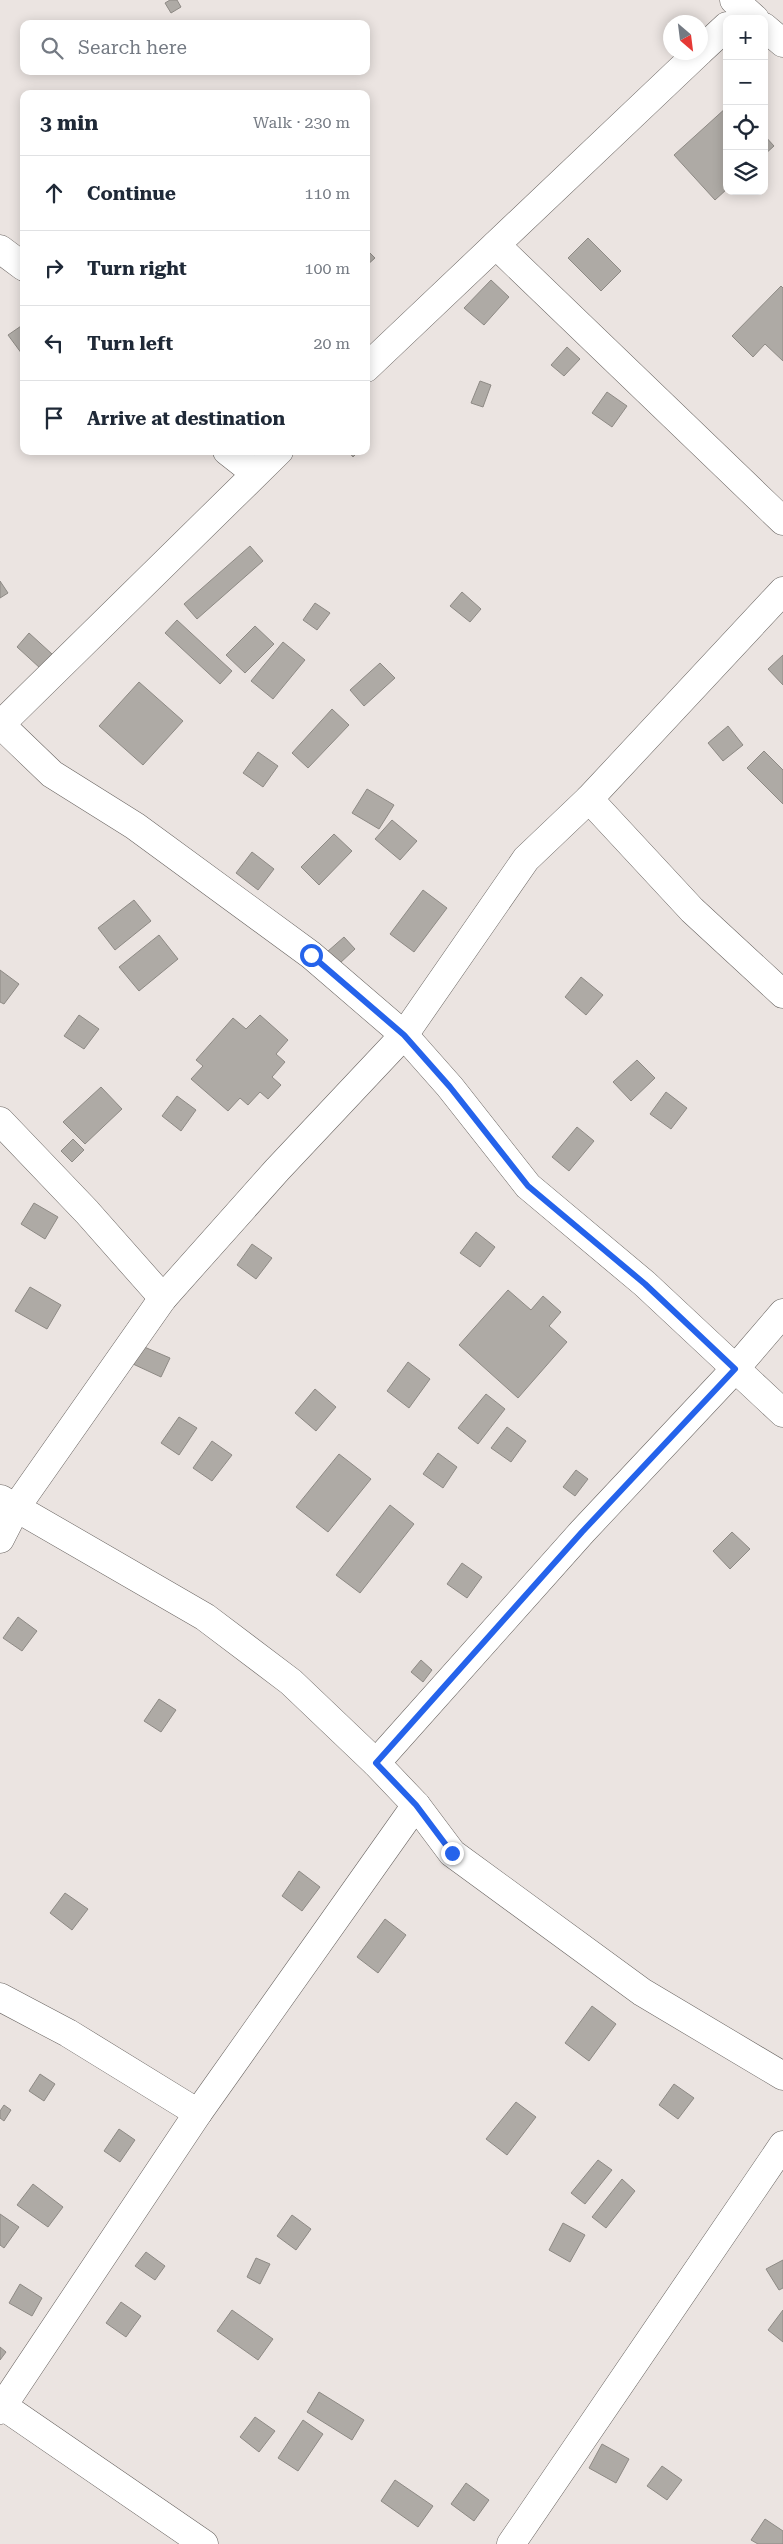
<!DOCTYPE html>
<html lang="en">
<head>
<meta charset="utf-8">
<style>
	:root { --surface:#fff; --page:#f6f6f7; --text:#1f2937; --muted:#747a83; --line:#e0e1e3 }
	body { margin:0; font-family:"Roboto Serif",serif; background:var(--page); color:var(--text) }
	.controls { position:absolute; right:15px; top:15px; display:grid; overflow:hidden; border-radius:10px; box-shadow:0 2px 12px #0003 }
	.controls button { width:45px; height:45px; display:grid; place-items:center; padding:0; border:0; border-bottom:1px solid var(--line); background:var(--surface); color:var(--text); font:25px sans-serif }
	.compass { position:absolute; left:663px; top:15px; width:45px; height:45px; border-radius:50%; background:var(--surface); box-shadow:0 2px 12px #0003; rotate:152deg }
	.stop { position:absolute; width:15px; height:15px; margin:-11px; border:4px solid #2563eb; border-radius:50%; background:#fff }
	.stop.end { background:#2563eb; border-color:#fff; box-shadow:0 1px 5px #0008 }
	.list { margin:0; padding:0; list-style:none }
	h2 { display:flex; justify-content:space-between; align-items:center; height:65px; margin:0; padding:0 20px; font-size:21px }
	h2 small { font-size:16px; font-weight:400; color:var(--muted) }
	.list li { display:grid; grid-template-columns:32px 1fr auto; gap:15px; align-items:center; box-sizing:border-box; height:75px; padding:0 20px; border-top:1px solid var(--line) }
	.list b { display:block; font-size:19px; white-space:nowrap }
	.list em { font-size:16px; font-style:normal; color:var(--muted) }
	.icon { flex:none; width:28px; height:28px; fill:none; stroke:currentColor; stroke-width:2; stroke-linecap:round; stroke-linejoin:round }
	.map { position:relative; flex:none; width:783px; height:2544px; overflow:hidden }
	.search { position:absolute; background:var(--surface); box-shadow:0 2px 12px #0003; left:20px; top:20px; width:350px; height:55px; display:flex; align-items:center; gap:12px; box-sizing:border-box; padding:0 18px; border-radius:10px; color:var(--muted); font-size:19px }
	.panel { position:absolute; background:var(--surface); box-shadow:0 2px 12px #0003; left:20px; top:90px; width:350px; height:365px; border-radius:10px }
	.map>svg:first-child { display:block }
	.building { fill:#aeaaa5; stroke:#8e8a85 }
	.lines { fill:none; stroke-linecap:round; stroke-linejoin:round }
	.minor-casing { stroke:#696461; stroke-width:29 }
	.minor { stroke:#fff; stroke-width:28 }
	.route { stroke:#2563eb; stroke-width:6 }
</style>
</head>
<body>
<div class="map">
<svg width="783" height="2544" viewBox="0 0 783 2544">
	<rect width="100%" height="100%" fill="#ebe4e1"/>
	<g class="building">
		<polygon points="170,0 177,0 181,7 171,13 165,3"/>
		<polygon points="727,107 727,189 715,200 674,155"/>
		<polygon points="764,135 774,146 764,155"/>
		<polygon points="588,238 621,271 601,291 568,258"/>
		<polygon points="366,249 375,258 366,266"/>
		<polygon points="491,280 509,297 484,325 464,308"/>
		<polygon points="781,286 783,288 783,361 765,344 753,357 732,336"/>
		<polygon points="24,324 24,353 22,354 8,335"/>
		<polygon points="567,347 580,359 564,376 551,365"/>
		<polygon points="480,381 491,385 483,407 471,403"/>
		<polygon points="607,392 627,406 612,427 592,413"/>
		<polygon points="348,451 359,451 353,457"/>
		<polygon points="250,546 263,561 197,619 184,604"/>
		<polygon points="0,581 8,593 0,598"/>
		<polygon points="462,592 481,609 470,622 450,606"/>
		<polygon points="315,603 330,613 317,630 303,620"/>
		<polygon points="177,620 232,671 220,684 165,633"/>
		<polygon points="255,626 274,644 245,673 226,655"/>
		<polygon points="29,633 52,654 40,668 17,647"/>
		<polygon points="283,642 305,660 273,699 251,681"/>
		<polygon points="783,655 783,685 768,669"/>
		<polygon points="380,663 395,678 364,706 350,690"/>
		<polygon points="139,682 183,721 143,765 99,726"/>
		<polygon points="332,709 349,725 308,768 292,753"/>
		<polygon points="728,726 743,745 723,761 708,743"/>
		<polygon points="764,751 783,770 783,804 747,768"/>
		<polygon points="258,752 278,766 263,787 243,773"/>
		<polygon points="367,789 394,805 379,829 352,813"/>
		<polygon points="392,820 417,841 400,860 375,839"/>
		<polygon points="334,834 352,851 319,885 301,867"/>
		<polygon points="252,852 274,869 258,890 236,873"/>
		<polygon points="423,890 447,908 414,952 390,934"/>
		<polygon points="134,900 151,921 115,950 98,928"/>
		<polygon points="159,935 178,959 139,991 119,967"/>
		<polygon points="344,937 355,949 339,964 327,952"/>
		<polygon points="0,970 19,984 4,1004 0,1002"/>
		<polygon points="581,977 603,995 586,1015 565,997"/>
		<polygon points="79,1015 99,1029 84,1049 64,1036"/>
		<polygon points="260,1015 288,1040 276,1054 285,1062 272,1077 281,1085 268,1099 260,1092 248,1105 240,1098 228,1111 191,1079 203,1066 196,1060 233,1018 246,1029"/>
		<polygon points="637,1060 655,1078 631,1101 613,1082"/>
		<polygon points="101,1087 122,1109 85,1144 63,1122"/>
		<polygon points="666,1092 687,1108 671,1129 650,1114"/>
		<polygon points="177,1096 196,1110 181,1131 162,1116"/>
		<polygon points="577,1127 594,1141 569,1171 552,1157"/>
		<polygon points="73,1139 84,1150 72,1162 61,1151"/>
		<polygon points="34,1203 58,1217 45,1239 21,1224"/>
		<polygon points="476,1232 495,1247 480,1267 460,1253"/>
		<polygon points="252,1244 272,1258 256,1279 237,1265"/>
		<polygon points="30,1287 61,1305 47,1329 15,1311"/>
		<polygon points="508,1290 531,1310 543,1296 561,1312 549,1326 567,1342 518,1398 459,1345"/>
		<polygon points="142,1346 170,1358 161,1377 133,1364"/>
		<polygon points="408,1362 430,1379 409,1408 387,1391"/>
		<polygon points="315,1389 336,1407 316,1431 295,1413"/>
		<polygon points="486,1394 505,1409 478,1444 458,1428"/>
		<polygon points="179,1417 197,1428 179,1455 161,1443"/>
		<polygon points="507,1427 526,1441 511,1462 491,1448"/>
		<polygon points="212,1441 232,1455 212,1481 193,1468"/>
		<polygon points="438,1453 457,1467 443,1488 423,1474"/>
		<polygon points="339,1454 371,1479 328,1532 296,1507"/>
		<polygon points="576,1470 588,1479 575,1496 563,1487"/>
		<polygon points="390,1505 414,1524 360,1593 336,1575"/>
		<polygon points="732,1532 750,1549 730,1569 713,1551"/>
		<polygon points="462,1563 482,1577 467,1598 447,1584"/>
		<polygon points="18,1617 37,1631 22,1651 3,1638"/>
		<polygon points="421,1660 432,1670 423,1682 411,1672"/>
		<polygon points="159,1699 176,1710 161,1732 144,1721"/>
		<polygon points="299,1871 320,1887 302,1911 282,1896"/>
		<polygon points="65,1893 88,1909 72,1930 50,1913"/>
		<polygon points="385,1919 406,1935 378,1973 357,1957"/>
		<polygon points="592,2006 616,2024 589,2061 565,2043"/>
		<polygon points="40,2074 55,2084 44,2101 29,2091"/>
		<polygon points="674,2084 694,2098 678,2119 659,2105"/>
		<polygon points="516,2102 536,2117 507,2155 486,2139"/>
		<polygon points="4,2105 11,2110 4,2121 0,2118 0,2111"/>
		<polygon points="119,2129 135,2140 120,2162 104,2151"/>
		<polygon points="598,2160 612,2170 585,2204 571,2193"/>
		<polygon points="622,2179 635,2191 606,2228 592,2217"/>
		<polygon points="33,2184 63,2207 48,2227 17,2205"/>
		<polygon points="0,2214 19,2227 4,2248 0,2245"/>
		<polygon points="292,2215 311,2229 296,2250 277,2236"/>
		<polygon points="563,2223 585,2235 570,2262 549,2250"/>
		<polygon points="146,2252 165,2266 155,2280 135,2266"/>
		<polygon points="256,2258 270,2264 260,2284 247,2277"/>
		<polygon points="783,2260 783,2288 779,2290 766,2269"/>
		<polygon points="20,2284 42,2298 32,2316 9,2303"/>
		<polygon points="121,2302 141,2316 126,2337 106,2323"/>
		<polygon points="232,2310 273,2339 258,2360 217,2331"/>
		<polygon points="783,2310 783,2342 768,2330"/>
		<polygon points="0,2347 6,2352 0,2360"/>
		<polygon points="319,2392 364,2420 352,2440 307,2412"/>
		<polygon points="255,2417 275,2431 259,2452 240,2437"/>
		<polygon points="303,2420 323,2434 298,2471 278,2458"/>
		<polygon points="602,2444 629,2459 616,2483 589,2468"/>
		<polygon points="662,2466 682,2480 667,2500 647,2486"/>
		<polygon points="395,2480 433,2506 418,2527 381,2501"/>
		<polygon points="466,2483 489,2500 474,2521 451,2504"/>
		<polygon points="765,2519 783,2531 783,2544 758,2544 751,2540"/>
	</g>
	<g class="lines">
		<g class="minor-casing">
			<g id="minor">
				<polyline points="734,0 755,19"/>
				<polyline points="764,27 783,43"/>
				<polyline points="700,51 727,26"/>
				<polyline points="496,245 783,521"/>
				<polyline points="0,249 24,267"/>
				<polyline points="366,368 699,52"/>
				<polyline points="227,451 255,473"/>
				<polyline points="0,724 52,774 135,826 311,955 404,1035 450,1087 528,1186 645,1284 783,1413"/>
				<polyline points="0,725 279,451"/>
				<polyline points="589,799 692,910 783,994"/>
				<polyline points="0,1121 87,1212 163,1298"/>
				<polyline points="1,1499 205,1617 291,1682 376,1763 416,1805 452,1853 642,1992 783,2076"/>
				<polyline points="0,1539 17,1506 163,1298 277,1170 404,1035 526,859 589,799 783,591"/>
				<polyline points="376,1763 582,1532 735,1369 783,1313"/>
				<polyline points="0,1997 68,2033 198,2113"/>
				<polyline points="3,2406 204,2544"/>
				<polyline points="0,2410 198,2113 416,1805"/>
				<polyline points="511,2544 783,2145"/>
			</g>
		</g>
		<use href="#minor" class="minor"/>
	</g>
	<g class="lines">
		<polyline class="route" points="311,955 404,1035 450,1087 528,1186 645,1284 735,1369 582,1532 376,1763 416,1805 452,1853"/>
	</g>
</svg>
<div class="controls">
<button>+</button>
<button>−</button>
<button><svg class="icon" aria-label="locate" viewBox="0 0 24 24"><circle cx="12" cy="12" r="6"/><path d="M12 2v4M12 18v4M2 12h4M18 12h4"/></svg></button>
<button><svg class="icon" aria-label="layers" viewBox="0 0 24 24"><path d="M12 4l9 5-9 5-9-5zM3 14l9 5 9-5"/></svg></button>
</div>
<svg class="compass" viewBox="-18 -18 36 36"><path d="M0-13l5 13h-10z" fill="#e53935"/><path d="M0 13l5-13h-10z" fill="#747a83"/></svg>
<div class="stop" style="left:311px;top:955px"></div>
<div class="stop end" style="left:452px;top:1853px"></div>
<div class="search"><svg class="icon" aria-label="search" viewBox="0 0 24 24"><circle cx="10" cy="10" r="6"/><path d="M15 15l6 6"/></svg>Search here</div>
<section class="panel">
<h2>3 min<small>Walk · 230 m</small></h2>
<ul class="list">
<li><svg class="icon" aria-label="ahead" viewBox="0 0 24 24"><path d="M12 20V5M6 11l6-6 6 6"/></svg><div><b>Continue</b></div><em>110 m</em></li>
<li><svg class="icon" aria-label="right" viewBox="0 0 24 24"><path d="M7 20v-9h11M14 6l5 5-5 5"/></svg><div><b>Turn right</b></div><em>100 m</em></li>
<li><svg class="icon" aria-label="left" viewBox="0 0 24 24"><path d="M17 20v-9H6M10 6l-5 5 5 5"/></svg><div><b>Turn left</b></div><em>20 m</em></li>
<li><svg class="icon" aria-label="arrive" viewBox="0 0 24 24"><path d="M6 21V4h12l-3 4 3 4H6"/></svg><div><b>Arrive at destination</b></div></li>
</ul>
</section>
</div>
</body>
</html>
